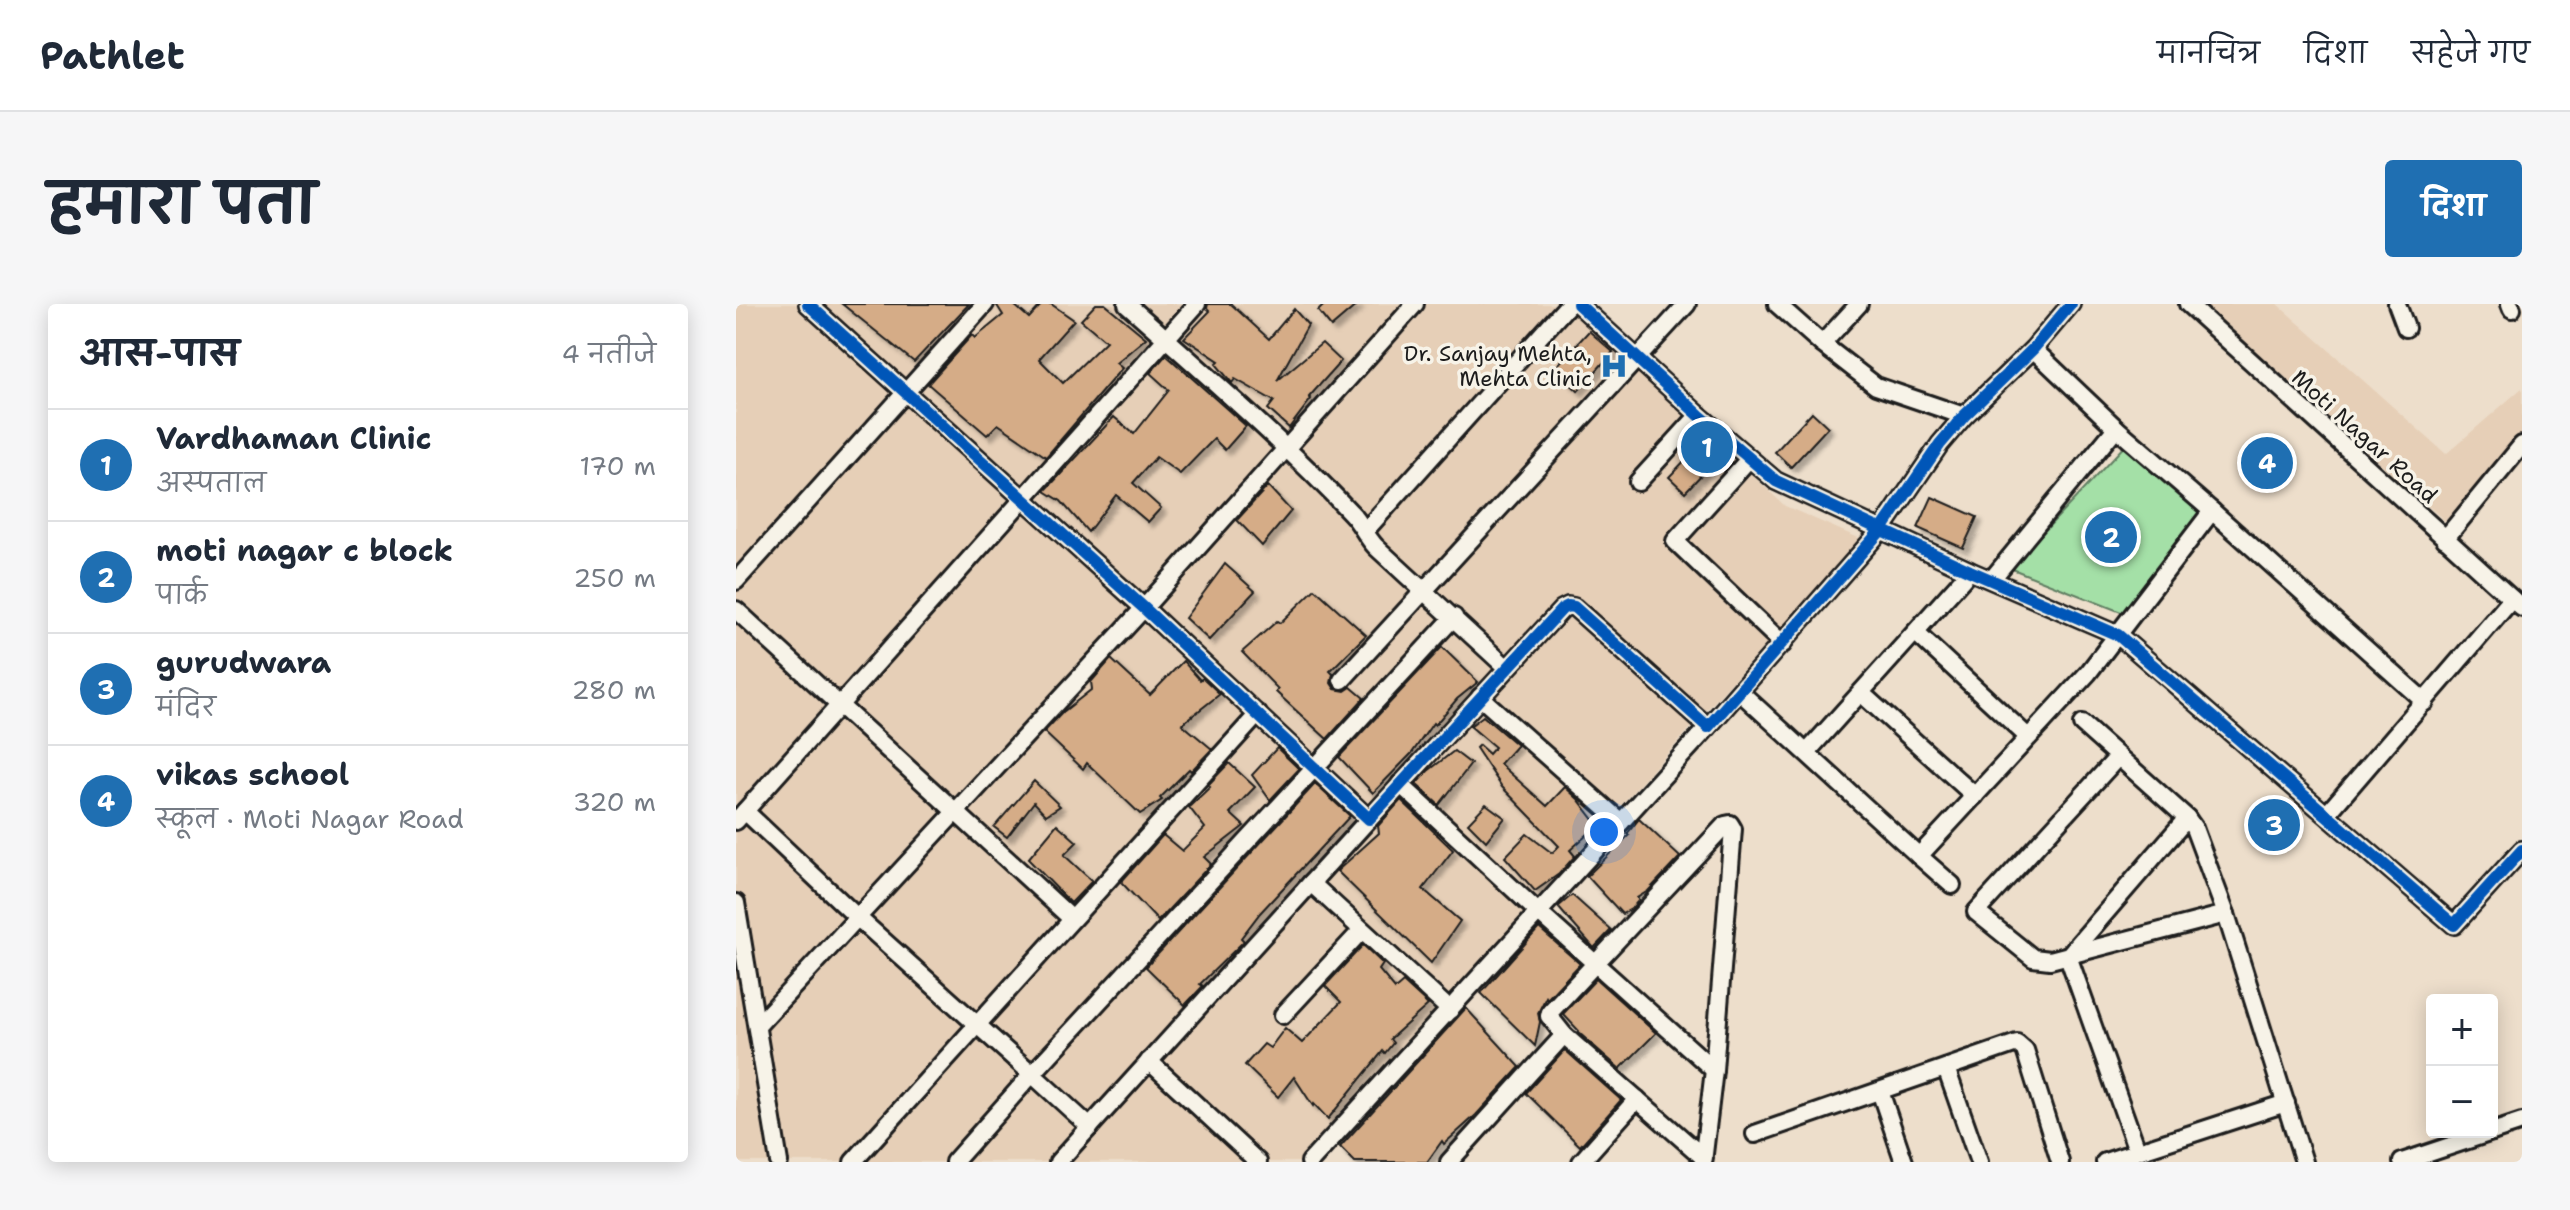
<!DOCTYPE html>
<html lang="hi">
<head>
<meta charset="utf-8">
<style>
	:root { --surface:#fff; --page:#f6f6f7; --text:#1f2937; --muted:#747a83; --line:#e0e1e3; --accent:#1f6fb2 }
	body { margin:0; font-family:"Shantell Sans","Playpen Sans Deva",sans-serif; background:var(--page); color:var(--text) }
	.controls { position:absolute; right:24px; bottom:24px; display:grid; overflow:hidden; border-radius:8px; box-shadow:0 4px 20px #0003 }
	.controls button { width:72px; height:72px; display:grid; place-items:center; padding:0; border:0; border-bottom:2px solid var(--line); background:var(--surface); color:var(--text); font:40px sans-serif }
	.you { position:absolute; left:868px; top:528px; width:28px; height:28px; margin:-20px; border:6px solid #fff; border-radius:50%; background:#1a73e8; box-shadow:0 0 0 12px #1a73e833 }
	.badge { display:grid; place-items:center; width:52px; height:52px; border-radius:50%; background:var(--accent); color:#fff; font-size:26px; font-weight:700 }
	.pin { position:absolute; translate:-50% -50%; border:4px solid #fff; box-shadow:0 2px 8px #0006 }
	.list { margin:0; padding:0; list-style:none }
	h2 { display:flex; justify-content:space-between; align-items:center; height:104px; margin:0; padding:0 32px; font-size:34px }
	h2 small { font-size:26px; font-weight:400; color:var(--muted) }
	.list li { display:grid; grid-template-columns:52px 1fr auto; gap:24px; align-items:center; box-sizing:border-box; height:112px; padding:0 32px; border-top:2px solid var(--line) }
	.list b { display:block; font-size:30px; white-space:nowrap }
	.list p { margin:0; font-size:26px; white-space:nowrap; color:var(--muted) }
	.list em { font-size:26px; font-style:normal; color:var(--muted) }
	.map { position:relative; flex:none; width:1786px; height:858px; overflow:hidden; border-radius:8px }
	header { display:flex; align-items:center; gap:48px; box-sizing:border-box; height:112px; padding:0 40px; background:var(--surface); border-bottom:2px solid var(--line) }
	header strong { font-size:38px }
	nav { display:flex; gap:44px; margin-inline-start:auto; font-size:28px }
	.intro { display:flex; align-items:center; justify-content:space-between; box-sizing:border-box; height:192px; padding:0 48px }
	h1 { margin:0; font-size:56px }
	.button { padding:20px 36px; border-radius:8px; background:var(--accent); color:#fff; font-size:28px; font-weight:700 }
	main { display:flex; gap:48px; padding:0 48px }
	aside { flex:1; background:var(--surface); border-radius:8px; box-shadow:0 4px 20px #0003 }
	.map>svg:first-child { display:block }
	.built { fill:#e6cfb7 }
	.green { fill:#a4e0a7; stroke:#607e62; stroke-width:2 }
	.building { fill:#d5ac87; stroke:#1c1c1c; stroke-width:2; filter:url(#shadow) }
	.lines { fill:none; stroke-linecap:round; stroke-linejoin:round }
	.minor-casing { stroke:#1c1c1c; stroke-width:22 }
	.minor { stroke:#f7f3e8; stroke-width:16 }
	.cycleway-casing { stroke:#f7f3e8; stroke-width:17 }
	.cycleway { stroke:#0057b8; stroke-width:12 }
	.labels { text-anchor:middle; stroke-width:7; stroke-linejoin:round; paint-order:stroke }
	.poi-label { font-size:22px; fill:#1c1c1c; stroke:#f7f3e8; text-anchor:end }
	.street-label { font-size:22px; fill:#1c1c1c; stroke:#f7f3e8 }
</style>
</head>
<body>
<header>
<strong>Pathlet</strong>
<nav><a>मानचित्र</a><a>दिशा</a><a>सहेजे गए</a></nav>
</header>
<div class="intro"><h1>हमारा पता</h1><a class="button">दिशा</a></div>
<main>
<aside>
<h2>आस-पास<small>4 नतीजे</small></h2>
<ul class="list">
<li><span class="badge">1</span><div><b>Vardhaman Clinic</b><p>अस्पताल</p></div><em>170 m</em></li>
<li><span class="badge">2</span><div><b>moti nagar c block</b><p>पार्क</p></div><em>250 m</em></li>
<li><span class="badge">3</span><div><b>gurudwara</b><p>मंदिर</p></div><em>280 m</em></li>
<li><span class="badge">4</span><div><b>vikas school</b><p>स्कूल · Moti Nagar Road</p></div><em>320 m</em></li>
</ul>
</aside>
<div class="map">
<svg width="1786" height="858" viewBox="0 0 1786 858">
	<defs>
		<filter id="shadow"><feDropShadow dx="5" dy="5" stdDeviation="2" flood-color="#0004"/></filter>
	</defs>
	<rect width="100%" height="100%" fill="#eddecb"/>
	<filter id="ink" filterUnits="userSpaceOnUse"><feTurbulence type="fractalNoise" baseFrequency=".0125" numOctaves="2"/><feDisplacementMap in="SourceGraphic" scale="16" xChannelSelector="R" yChannelSelector="G"/><feConvolveMatrix kernelMatrix="1 2 1 2 8 2 1 2 1" color-interpolation-filters="sRGB"/></filter>
	<g filter="url(#ink)">
		<g class="built">
			<polygon points="0,0 835,0 1049,202 1125,235 576,843 590,858 0,858"/>
			<polygon points="1466,0 1541,0 1710,150 1786,84 1786,131 1709,217"/>
		</g>
		<polygon class="green" points="1393,137 1471,203 1390,310 1274,264"/>
		<g class="building">
			<polygon points="106,0 233,0 178,58"/>
			<polygon points="260,0 277,0 293,14 306,0 315,0 338,16 303,55 327,79 370,37 345,16 360,0 369,0 410,34 380,59 386,64 310,153 262,120 251,131 192,80 236,31 239,34 267,11"/>
			<polygon points="472,0 495,0 533,35 558,5 572,21 541,77 586,39 605,57 573,93 575,95 553,124 532,105 538,97 499,75 496,79 480,60 483,57 448,34 474,7 471,4"/>
			<polygon points="589,0 622,0 595,23 582,7"/>
			<polygon points="853,27 877,48 842,87 818,65"/>
			<polygon points="430,51 510,122 489,146 478,135 444,170 420,153 397,179 425,204 412,218 380,191 352,228 325,197 309,187 378,113 398,130 433,86 414,69"/>
			<polygon points="1076,108 1092,123 1055,163 1039,148"/>
			<polygon points="971,133 988,147 949,188 933,173"/>
			<polygon points="532,182 555,207 526,242 501,216"/>
			<polygon points="1196,193 1241,213 1227,244 1182,224"/>
			<polygon points="489,260 519,287 473,336 449,314"/>
			<polygon points="579,285 630,331 594,367 597,370 595,379 599,385 609,387 615,383 628,394 591,435 540,388 542,385 506,348 541,317 544,319"/>
			<polygon points="706,343 742,378 721,395 699,421 697,419 676,449 637,489 603,453"/>
			<polygon points="375,355 414,391 447,357 464,376 467,374 484,390 446,420 476,445 455,467 453,465 424,494 426,496 404,510 351,459 347,465 308,428 327,408 356,385 355,378"/>
			<polygon points="747,412 781,441 764,460 811,502 829,483 842,495 862,521 834,546 839,552 823,570 799,587 769,553 791,530 816,549 823,542 766,483 740,444 743,441 753,450 759,443 734,422"/>
			<polygon points="541,444 563,465 534,496 516,471"/>
			<polygon points="718,447 735,460 703,501 680,480 692,467"/>
			<polygon points="493,459 519,483 494,509 508,522 468,553 475,560 422,617 385,578 427,531 446,547 469,524 453,503 474,483 472,481"/>
			<polygon points="298,477 324,502 310,511 298,498 271,533 258,523"/>
			<polygon points="579,480 614,512 524,609 505,634 508,637 464,680 467,682 449,701 410,663"/>
			<polygon points="665,496 717,546 687,585 724,617 695,659 601,567 643,529 642,522"/>
			<polygon points="750,500 769,514 750,537 732,519"/>
			<polygon points="903,515 944,553 912,587 901,594 903,596 895,605 886,610 851,572 893,531 891,530"/>
			<polygon points="321,520 341,538 328,551 356,577 335,599 292,555"/>
			<polygon points="836,591 875,626 858,644 822,603"/>
			<polygon points="803,624 844,660 811,695 810,693 802,709 804,718 799,742 745,689"/>
			<polygon points="627,641 647,660 643,666 659,685 667,678 692,701 654,735 657,739 649,749 647,747 592,815 578,800 577,802 558,773 542,793 509,761 528,740 534,744 549,724 566,739 605,698 589,682"/>
			<polygon points="860,675 920,729 884,765 842,728 843,727 827,710"/>
			<polygon points="730,704 784,763 740,811 708,840 706,837 691,858 619,858 604,843"/>
			<polygon points="829,746 885,796 844,842 790,789"/>
		</g>
		<g class="lines">
			<g class="minor-casing">
				<g id="minor">
					<polyline points="72,0 408,304 633,515 826,305 832,302 838,303 972,423 1146,225 1204,140 1228,112 1297,45 1335,0"/>
					<path d="M391,0c76,68 154,135 224,209 11,11 15,24 25,34l131,121"/>
					<polyline points="842,0 963,111 1040,177 1234,267 1382,331 1718,621 1786,546"/>
					<polyline points="1041,0 1086,40 1123,0"/>
					<polyline points="1452,0 1786,304"/>
					<polyline points="1661,0 1670,24"/>
					<polyline points="1774,0 1776,5"/>
					<polyline points="1086,40 1140,82 1228,112"/>
					<polyline points="1297,45 1380,124 1476,207 1689,398"/>
					<polyline points="1013,155 939,237 1047,340"/>
					<polyline points="902,178 963,111"/>
					<polyline points="629,227 833,0"/>
					<polyline points="1709,235 1786,141"/>
					<polyline points="1256,275 1380,124"/>
					<polyline points="0,277 249,0"/>
					<polyline points="0,306 336,615"/>
					<polyline points="1180,329 1292,433"/>
					<polyline points="606,376 951,0"/>
					<polyline points="1004,388 1183,552"/>
					<polyline points="1125,389 1239,492"/>
					<polyline points="744,393 885,518"/>
					<polyline points="1346,420 1451,514 1458,524 1490,610 1568,858"/>
					<polyline points="1072,447 1234,267"/>
					<polyline points="1381,454 1240,608 1297,654 1314,656 1490,610"/>
					<polyline points="664,480 803,609 978,766"/>
					<polyline points="9,507 461,0"/>
					<polyline points="1591,510 1776,295"/>
					<polyline points="0,517 9,507 121,613 296,770 218,858"/>
					<polyline points="575,579 714,706"/>
					<polyline points="1216,581 1183,552 1352,369 1476,207"/>
					<polyline points="0,599 43,858"/>
					<polyline points="547,711 626,626"/>
					<polyline points="21,722 408,304 679,0"/>
					<polyline points="413,757 522,858"/>
					<polyline points="1210,764 1243,858"/>
					<polyline points="1144,787 1168,858"/>
					<polyline points="354,823 296,770 718,313"/>
					<polyline points="1756,828 1786,818"/>
					<polyline points="1019,830 1281,739 1289,746 1324,858"/>
					<polyline points="1401,846 1332,652 1451,514"/>
					<polyline points="117,858 522,410"/>
					<polyline points="322,858 633,515"/>
					<polyline points="574,858 972,423"/>
					<polyline points="713,858 828,731"/>
					<polyline points="845,858 901,795"/>
					<polyline points="967,858 978,766 997,525 994,520 989,521 814,708 813,712 828,731 968,854"/>
					<polyline points="1369,858 1550,799"/>
					<polyline points="1666,858 1756,828"/>
				</g>
			</g>
			<use href="#minor" class="minor"/>
			<g class="cycleway-casing">
				<g id="cycleway">
					<polyline points="72,0 408,304 633,515 826,305 832,302 838,303 972,423 1146,225 1204,140 1228,112 1297,45 1335,0"/>
					<polyline points="842,0 963,111 1040,177 1234,267 1382,331 1718,621 1786,546"/>
				</g>
			</g>
			<use href="#cycleway" class="cycleway"/>
		</g>
	</g>
	<defs>
		<g id="hospital-bare" transform="scale(2.16)"><path d="M-5-5h3v3.5h4V-5h3V5h-3V1.5h-4V5h-3Z" fill="#1f6fb2" stroke="#f7f3e8" stroke-width="2.5" paint-order="stroke"/></g>
	</defs>
	<g fill-rule="evenodd">
		<use href="#hospital-bare" x="878" y="62"/>
	</g>
	<g class="labels">
		<g class="poi-label">
			<text x="856" y="57">Dr. Sanjay Mehta,<tspan x="856" dy="25">Mehta Clinic</tspan></text>
		</g>
		<g class="street-label">
			<text transform="translate(1629 132) rotate(42)" y="8">Moti Nagar Road</text>
		</g>
	</g>
</svg>
<div class="controls">
<button>+</button>
<button>−</button>
</div>
<div class="you"></div>
<div class="pin badge" style="left:971px;top:143px">1</div>
<div class="pin badge" style="left:1375px;top:233px">2</div>
<div class="pin badge" style="left:1538px;top:521px">3</div>
<div class="pin badge" style="left:1531px;top:159px">4</div>
</div>
</main>
</body>
</html>
